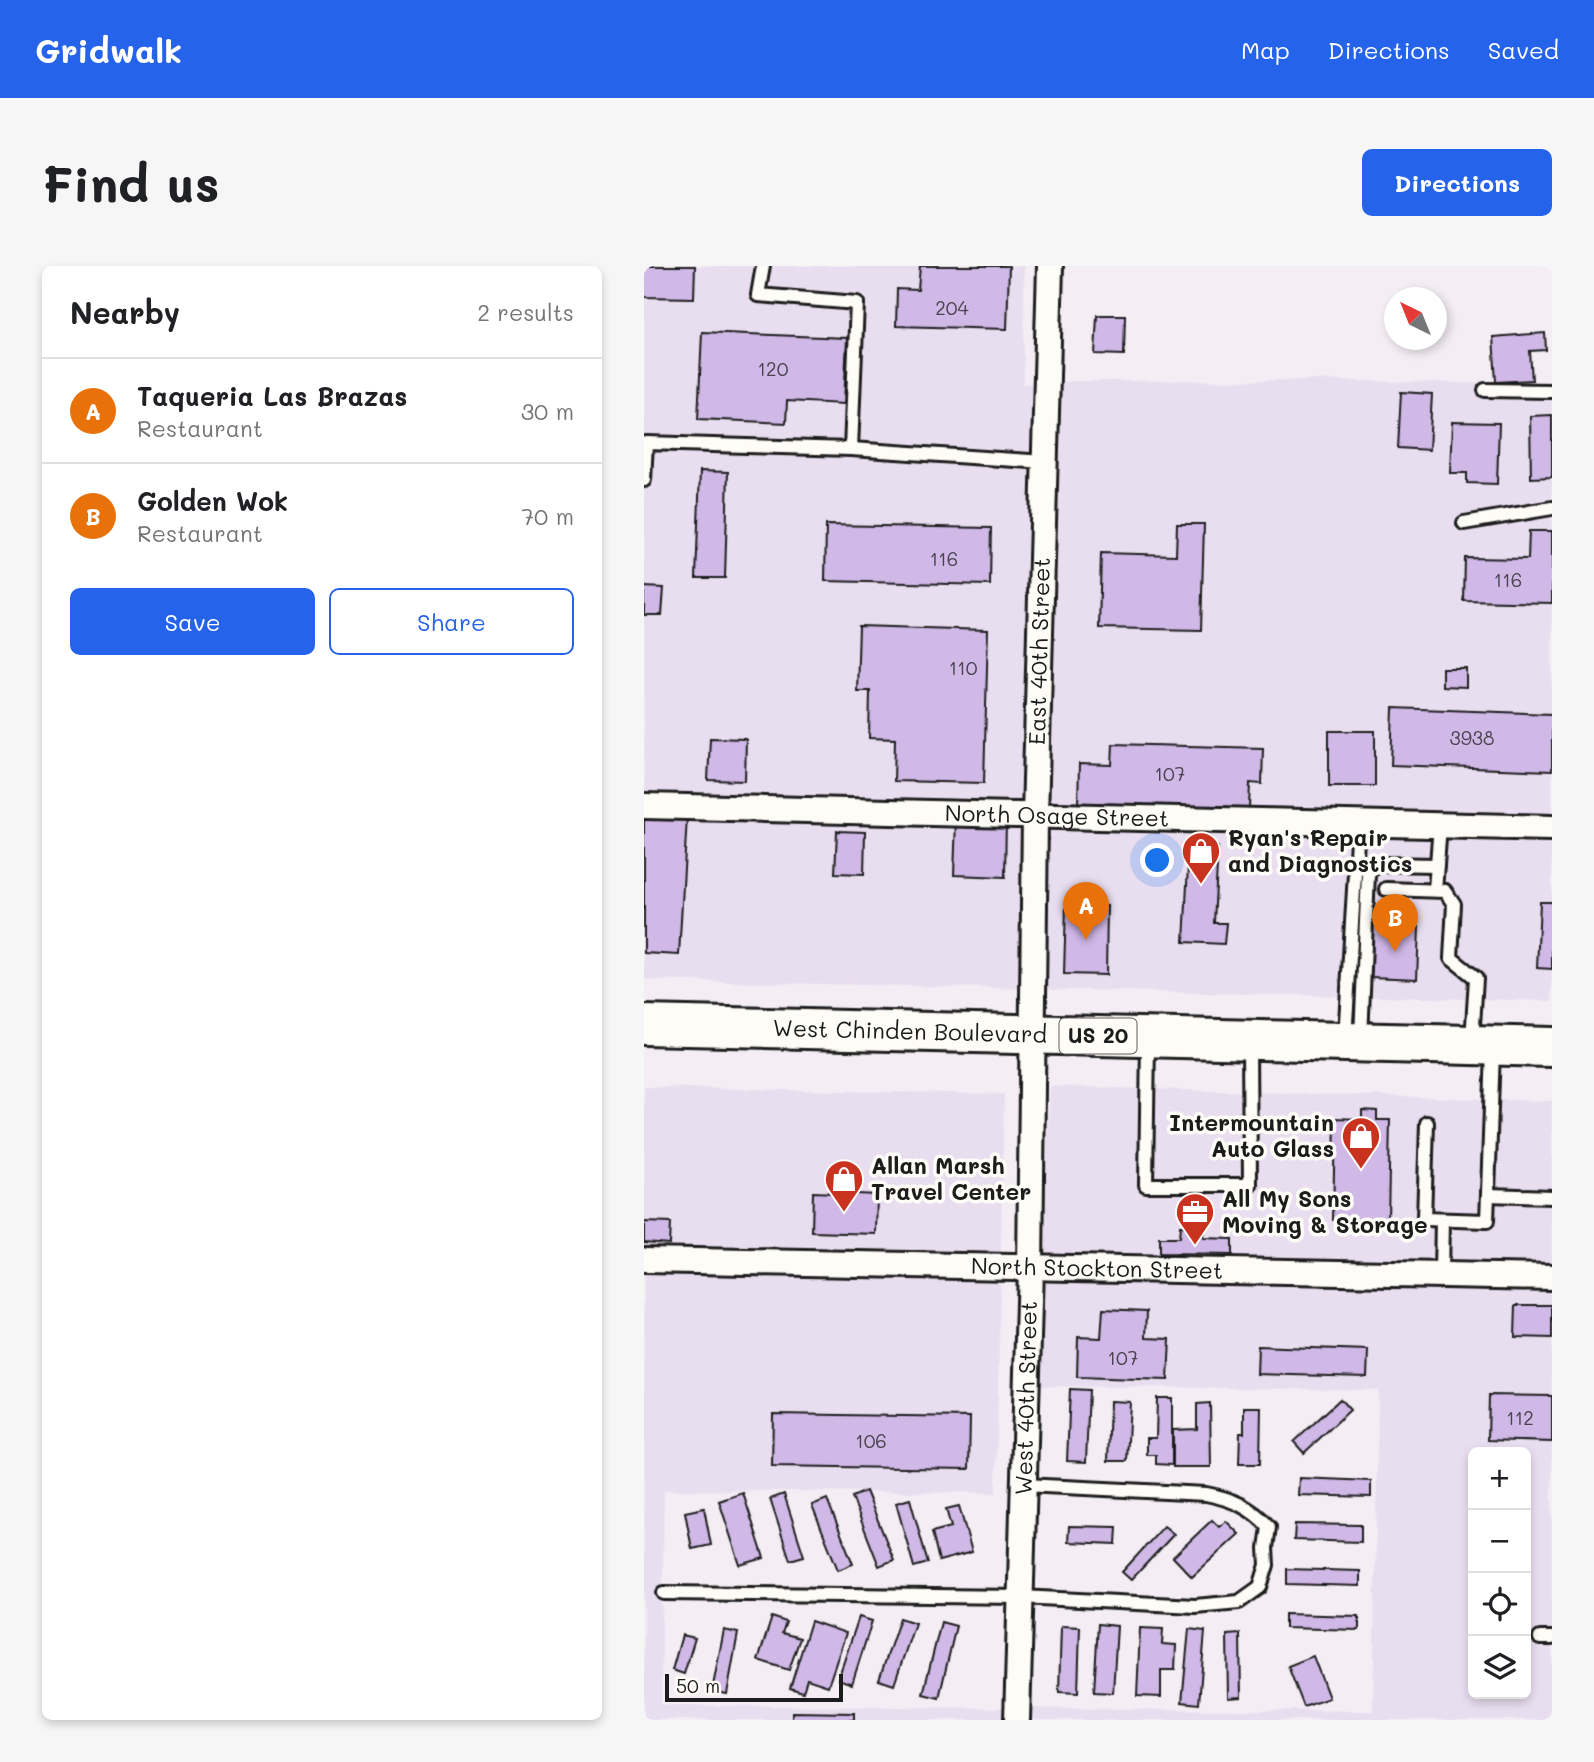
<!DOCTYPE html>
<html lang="en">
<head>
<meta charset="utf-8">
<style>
	:root { --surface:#fff; --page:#f6f6f6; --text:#202124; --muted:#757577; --line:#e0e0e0; --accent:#2563eb }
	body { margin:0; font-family:Mali,sans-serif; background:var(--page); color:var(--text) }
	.controls { position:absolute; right:21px; bottom:21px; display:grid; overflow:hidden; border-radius:10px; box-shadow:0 4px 10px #0003 }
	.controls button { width:63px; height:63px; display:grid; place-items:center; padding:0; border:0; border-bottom:2px solid var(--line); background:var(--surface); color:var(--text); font:35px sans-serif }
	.compass { position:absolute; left:740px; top:21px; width:63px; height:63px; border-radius:50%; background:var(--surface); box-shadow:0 4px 10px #0003; rotate:317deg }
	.scale { position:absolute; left:21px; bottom:18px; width:178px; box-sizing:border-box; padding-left:7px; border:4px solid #1c1c1c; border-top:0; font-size:19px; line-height:24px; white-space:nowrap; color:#1c1c1c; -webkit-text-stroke:5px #fdfcf7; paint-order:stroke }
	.you { position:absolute; left:514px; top:595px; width:24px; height:24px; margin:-18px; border:5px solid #fff; border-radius:50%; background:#1a73e8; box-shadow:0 0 0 10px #1a73e833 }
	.badge { display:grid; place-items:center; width:46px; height:46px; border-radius:50%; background:var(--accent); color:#fff; font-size:23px; font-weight:700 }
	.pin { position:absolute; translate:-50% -58px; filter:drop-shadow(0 2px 4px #0008) }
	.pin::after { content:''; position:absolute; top:37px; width:24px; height:21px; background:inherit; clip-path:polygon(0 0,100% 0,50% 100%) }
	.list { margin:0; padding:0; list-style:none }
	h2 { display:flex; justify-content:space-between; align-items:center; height:91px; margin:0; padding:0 28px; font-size:30px }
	h2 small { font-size:23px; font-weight:400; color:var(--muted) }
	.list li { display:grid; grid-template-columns:46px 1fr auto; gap:21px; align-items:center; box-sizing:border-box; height:105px; padding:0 28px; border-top:2px solid var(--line) }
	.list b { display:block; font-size:26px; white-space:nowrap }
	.list p { margin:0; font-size:23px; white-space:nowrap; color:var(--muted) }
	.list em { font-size:23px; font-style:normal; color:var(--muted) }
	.actions { display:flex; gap:14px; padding:21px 28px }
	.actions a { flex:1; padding:16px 0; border:2px solid var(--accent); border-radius:10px; text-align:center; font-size:24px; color:var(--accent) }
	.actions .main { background:var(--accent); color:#fff }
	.icon { flex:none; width:38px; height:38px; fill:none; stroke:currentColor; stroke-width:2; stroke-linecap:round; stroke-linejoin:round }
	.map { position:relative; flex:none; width:908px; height:1454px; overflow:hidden; border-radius:10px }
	header { display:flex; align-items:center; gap:42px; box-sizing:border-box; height:98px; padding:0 35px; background:var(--accent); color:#fff }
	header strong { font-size:33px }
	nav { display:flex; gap:38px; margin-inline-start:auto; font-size:24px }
	.intro { display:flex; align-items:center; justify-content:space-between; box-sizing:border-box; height:168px; padding:0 42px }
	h1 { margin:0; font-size:49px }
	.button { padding:18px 32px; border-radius:10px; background:var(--accent); color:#fff; font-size:24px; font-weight:700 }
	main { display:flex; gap:42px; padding:0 42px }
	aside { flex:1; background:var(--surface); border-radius:10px; box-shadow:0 4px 10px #0003 }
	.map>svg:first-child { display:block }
	.built { fill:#e9def0; fill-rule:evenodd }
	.building { fill:#d0b8e7; stroke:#1c1c1c; stroke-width:2 }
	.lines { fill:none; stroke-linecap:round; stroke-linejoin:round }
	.lane-casing { stroke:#1c1c1c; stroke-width:18 }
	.street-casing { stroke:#1c1c1c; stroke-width:30 }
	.primary-casing { stroke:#1c1c1c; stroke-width:44 }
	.lane { stroke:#fdfcf7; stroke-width:12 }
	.street { stroke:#fdfcf7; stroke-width:24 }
	.primary { stroke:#fdfcf7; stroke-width:38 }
	.labels { text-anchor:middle; stroke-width:7; stroke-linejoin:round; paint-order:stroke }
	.number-label { font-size:19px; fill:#49434f }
	.shield { fill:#fdfcf7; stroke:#605f5e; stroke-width:2 }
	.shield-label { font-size:21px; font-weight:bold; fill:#1c1c1c }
	.street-label { font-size:23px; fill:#1c1c1c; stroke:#fdfcf7 }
	.poi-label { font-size:23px; font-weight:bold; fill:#1c1c1c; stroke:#fdfcf7; text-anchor:start }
</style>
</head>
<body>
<header>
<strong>Gridwalk</strong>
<nav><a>Map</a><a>Directions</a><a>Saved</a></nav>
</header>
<div class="intro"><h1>Find us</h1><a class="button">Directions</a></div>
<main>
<aside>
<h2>Nearby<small>2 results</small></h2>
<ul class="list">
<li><span class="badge" style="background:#e8710a">A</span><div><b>Taqueria Las Brazas</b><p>Restaurant</p></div><em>30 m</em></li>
<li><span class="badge" style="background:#e8710a">B</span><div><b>Golden Wok</b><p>Restaurant</p></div><em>70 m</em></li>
</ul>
<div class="actions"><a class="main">Save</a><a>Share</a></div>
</aside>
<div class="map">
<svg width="908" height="1454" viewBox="0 0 908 1454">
	<rect width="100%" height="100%" fill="#f4eef4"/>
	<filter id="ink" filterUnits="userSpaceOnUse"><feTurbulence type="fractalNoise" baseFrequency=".0143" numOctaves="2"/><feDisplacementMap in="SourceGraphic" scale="14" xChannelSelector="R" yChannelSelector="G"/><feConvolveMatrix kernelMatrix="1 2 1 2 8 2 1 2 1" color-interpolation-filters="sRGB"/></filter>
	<g filter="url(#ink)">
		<g class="built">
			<polygon points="0,0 380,0 380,118 428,115 669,114 908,119 908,735 0,714"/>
			<path d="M406,820l502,15v619h-908v-633l360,7 -8,399 -332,-3 -3,215 712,6 5,-321 -343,-4zM829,1186h53v242h-53z"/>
		</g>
		<g class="building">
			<polygon points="0,0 51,0 50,32 0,31"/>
			<polygon points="276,0 365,0 363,63 252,60 253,23 274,24"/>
			<polygon points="453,49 481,49 480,89 451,88"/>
			<polygon points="58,66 203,72 200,138 143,135 142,157 54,153"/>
			<polygon points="901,67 902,84 886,85 888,114 852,116 849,71"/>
			<polygon points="757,126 788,128 785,184 754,182"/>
			<polygon points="908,149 908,211 887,212 886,150"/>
			<polygon points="808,156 855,157 853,218 823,217 823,207 806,207"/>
			<polygon points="56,205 84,206 81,312 52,312"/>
			<polygon points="533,258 560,258 557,364 455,362 457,287 532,289"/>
			<polygon points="182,259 347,262 346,319 181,315"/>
			<polygon points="885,265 908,265 908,337 820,335 821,292 884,293"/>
			<polygon points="0,321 20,322 18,349 0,349"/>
			<polygon points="215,360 344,364 340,517 250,515 251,473 225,472 226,425 213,425"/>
			<polygon points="798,402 822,402 822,421 798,420"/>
			<polygon points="749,442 908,448 908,505 747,499"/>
			<rect x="685" y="465" width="46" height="55"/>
			<polygon points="66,472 102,473 101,515 64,514"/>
			<polygon points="469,478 619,482 618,518 606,517 605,542 434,539 435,498 468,499"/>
			<polygon points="0,549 43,551 35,689 0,687"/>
			<polygon points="312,553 362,554 361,611 310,609"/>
			<polygon points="193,565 221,566 220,608 191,607"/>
			<polygon points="545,580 574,581 570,657 582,657 580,678 540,676"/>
			<polygon points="896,636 908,636 908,703 893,702"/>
			<polygon points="422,639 463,640 462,709 420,708"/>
			<polygon points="729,659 775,661 773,713 727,711"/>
			<polygon points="718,844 733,845 733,854 746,854 744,955 689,954 691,852 718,853"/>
			<polygon points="169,926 233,929 232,968 168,966"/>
			<polygon points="0,956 26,957 25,978 0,976"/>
			<polygon points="536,960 560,961 559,972 588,973 588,989 515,988 515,972 535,972"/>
			<polygon points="872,1039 908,1039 908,1072 871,1071"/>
			<polygon points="459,1043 503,1045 502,1072 526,1073 524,1114 433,1111 434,1071 457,1072"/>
			<polygon points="614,1080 724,1084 723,1111 613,1108"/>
			<polygon points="426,1123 445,1124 442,1196 423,1195"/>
			<polygon points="845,1129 908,1130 908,1176 844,1174"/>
			<polygon points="513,1132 528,1132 528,1199 512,1198 512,1189 503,1189 503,1172 512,1172"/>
			<polygon points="696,1133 706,1144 660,1187 650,1176"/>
			<polygon points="466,1135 486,1136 483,1195 464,1195"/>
			<polygon points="566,1137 567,1201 529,1201 529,1164 553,1163 553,1138"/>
			<polygon points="600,1141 617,1141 616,1198 595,1198 596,1167 600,1167"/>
			<polygon points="129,1148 326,1151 325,1203 128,1200"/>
			<polygon points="655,1212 727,1215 727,1231 654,1229"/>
			<polygon points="222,1225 250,1294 235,1300 208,1231"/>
			<polygon points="99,1227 120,1292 96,1299 75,1235"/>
			<polygon points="140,1228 160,1290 146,1294 126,1233"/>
			<polygon points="183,1233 209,1298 194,1304 168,1239"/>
			<polygon points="266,1233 284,1297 270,1301 252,1237"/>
			<polygon points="315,1240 328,1286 295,1295 288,1266 307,1261 302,1243"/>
			<polygon points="60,1242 67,1279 48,1283 41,1246"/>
			<polygon points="568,1254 575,1261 582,1255 595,1268 548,1311 529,1291"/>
			<polygon points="651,1258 717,1259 717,1276 650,1274"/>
			<polygon points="425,1260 473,1261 472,1278 424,1276"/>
			<polygon points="520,1260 530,1268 487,1314 478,1306"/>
			<polygon points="643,1303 716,1305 716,1320 643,1318"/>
			<polygon points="641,1348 715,1350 715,1364 641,1362"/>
			<polygon points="128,1351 142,1356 138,1367 156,1372 145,1404 114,1394"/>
			<polygon points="215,1351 228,1355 208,1418 194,1413"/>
			<polygon points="256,1352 271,1357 250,1419 235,1414"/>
			<polygon points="167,1355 202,1367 184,1420 163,1413 159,1426 146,1422"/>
			<polygon points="297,1356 312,1360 295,1432 279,1428"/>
			<polygon points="454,1358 473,1360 469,1427 450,1426"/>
			<polygon points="417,1360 436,1361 434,1427 415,1426"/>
			<polygon points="496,1362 519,1363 518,1378 532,1379 531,1404 517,1404 517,1431 493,1430"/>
			<polygon points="545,1363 561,1365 555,1438 538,1436"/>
			<polygon points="80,1364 94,1367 83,1428 68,1425"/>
			<polygon points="596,1368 597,1431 584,1432 583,1369"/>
			<polygon points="38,1369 51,1372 40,1408 28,1404"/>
			<polygon points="669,1390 685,1432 660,1441 644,1400"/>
			<polygon points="148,1446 210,1447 210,1454 148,1454"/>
		</g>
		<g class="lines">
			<g class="lane-casing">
				<g id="lane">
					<polyline points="119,0 114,29 213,37 207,183 401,196"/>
					<polyline points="841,124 908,125"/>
					<polyline points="0,214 2,177 207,183"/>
					<polyline points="820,257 908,242"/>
					<polyline points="742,623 801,625 810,638 807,692 832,712 828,775"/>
					<polyline points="791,624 796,559"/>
					<polyline points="717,772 724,608 729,601 736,598 793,599"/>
					<polyline points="701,773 714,557"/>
					<polyline points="504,775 502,919 606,919 605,776"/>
					<polyline points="783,857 780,953 843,955 849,784"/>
					<polyline points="844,929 908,931"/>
					<polyline points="797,1009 798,954"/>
					<path d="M20,1327l357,4 174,9 44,-4 21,-15 7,-22 -1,-17 3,-21c-18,-20 -37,-28 -63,-33l-182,-9"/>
					<polyline points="896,1372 908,1372"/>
				</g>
			</g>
			<g class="street-casing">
				<g id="street">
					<path id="s1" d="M0,540l908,22"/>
					<path id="s2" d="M0,994l908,17"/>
					<path id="s3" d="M373,1454l13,-452 5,-452 15,-550"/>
				</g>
			</g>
			<g class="primary-casing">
				<g id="primary">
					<path id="s4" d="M0,759l908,22"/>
				</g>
			</g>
			<use href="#lane" class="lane"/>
			<use href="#street" class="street"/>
			<use href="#primary" class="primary"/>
		</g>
	</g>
	<defs>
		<g id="shop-pin" transform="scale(2.0125)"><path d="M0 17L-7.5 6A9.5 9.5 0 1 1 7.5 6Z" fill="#c8321e" stroke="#fdfcf7"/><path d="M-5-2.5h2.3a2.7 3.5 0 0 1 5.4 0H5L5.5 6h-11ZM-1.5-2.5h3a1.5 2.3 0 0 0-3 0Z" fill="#fff"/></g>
		<g id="office-pin" transform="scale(2.0125)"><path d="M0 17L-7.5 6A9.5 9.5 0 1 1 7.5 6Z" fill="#c8321e" stroke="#fdfcf7"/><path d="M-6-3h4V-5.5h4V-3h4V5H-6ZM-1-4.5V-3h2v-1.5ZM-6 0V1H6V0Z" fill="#fff"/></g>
	</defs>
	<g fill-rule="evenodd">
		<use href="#shop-pin" x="557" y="585"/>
		<use href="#shop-pin" x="717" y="870"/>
		<use href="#shop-pin" x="200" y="913"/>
		<use href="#office-pin" x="551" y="946"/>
	</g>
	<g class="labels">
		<g class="number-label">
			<text x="308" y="49">204</text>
			<text x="129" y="110">120</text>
			<text x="300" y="300">116</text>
			<text x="864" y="321">116</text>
			<text x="319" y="409">110</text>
			<text x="828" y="479">3938</text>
			<text x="526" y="515">107</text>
			<text x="479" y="1099">107</text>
			<text x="876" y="1159">112</text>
			<text x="227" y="1182">106</text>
		</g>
		<rect class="shield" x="415.5" y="752.5" width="77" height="35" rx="5"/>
		<g class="shield-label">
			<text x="454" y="777">US 20</text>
		</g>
		<g class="street-label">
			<text dy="8" stroke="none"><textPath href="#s3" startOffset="1069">East 40th Street</textPath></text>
			<text dy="8" stroke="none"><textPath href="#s1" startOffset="413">North Osage Street</textPath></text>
			<text dy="8" stroke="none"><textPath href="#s4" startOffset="266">West Chinden Boulevard</textPath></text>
			<text dy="8" stroke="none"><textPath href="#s2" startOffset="453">North Stockton Street</textPath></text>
			<text dy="8" stroke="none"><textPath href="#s3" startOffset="322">West 40th Street</textPath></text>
		</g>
		<g class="poi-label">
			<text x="584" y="580">Ryan's Repair<tspan x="584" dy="26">and Diagnostics</tspan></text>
			<text x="690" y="865" text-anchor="end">Intermountain<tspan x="690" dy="26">Auto Glass</tspan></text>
			<text x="227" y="908">Allan Marsh<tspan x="227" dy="26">Travel Center</tspan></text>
			<text x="578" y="941">All My Sons<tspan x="578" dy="26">Moving &amp; Storage</tspan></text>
		</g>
	</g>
</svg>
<div class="controls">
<button>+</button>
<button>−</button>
<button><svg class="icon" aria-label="locate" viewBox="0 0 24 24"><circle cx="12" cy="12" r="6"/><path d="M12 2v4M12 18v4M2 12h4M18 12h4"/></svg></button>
<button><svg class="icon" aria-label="layers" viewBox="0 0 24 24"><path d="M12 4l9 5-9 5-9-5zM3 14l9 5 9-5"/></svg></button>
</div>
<svg class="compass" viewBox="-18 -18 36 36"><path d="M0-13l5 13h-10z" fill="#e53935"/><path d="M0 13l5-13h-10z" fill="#757577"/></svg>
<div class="scale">50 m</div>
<div class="you"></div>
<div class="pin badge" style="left:442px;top:674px;background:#e8710a">A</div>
<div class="pin badge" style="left:751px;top:686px;background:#e8710a">B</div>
</div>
</main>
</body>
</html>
